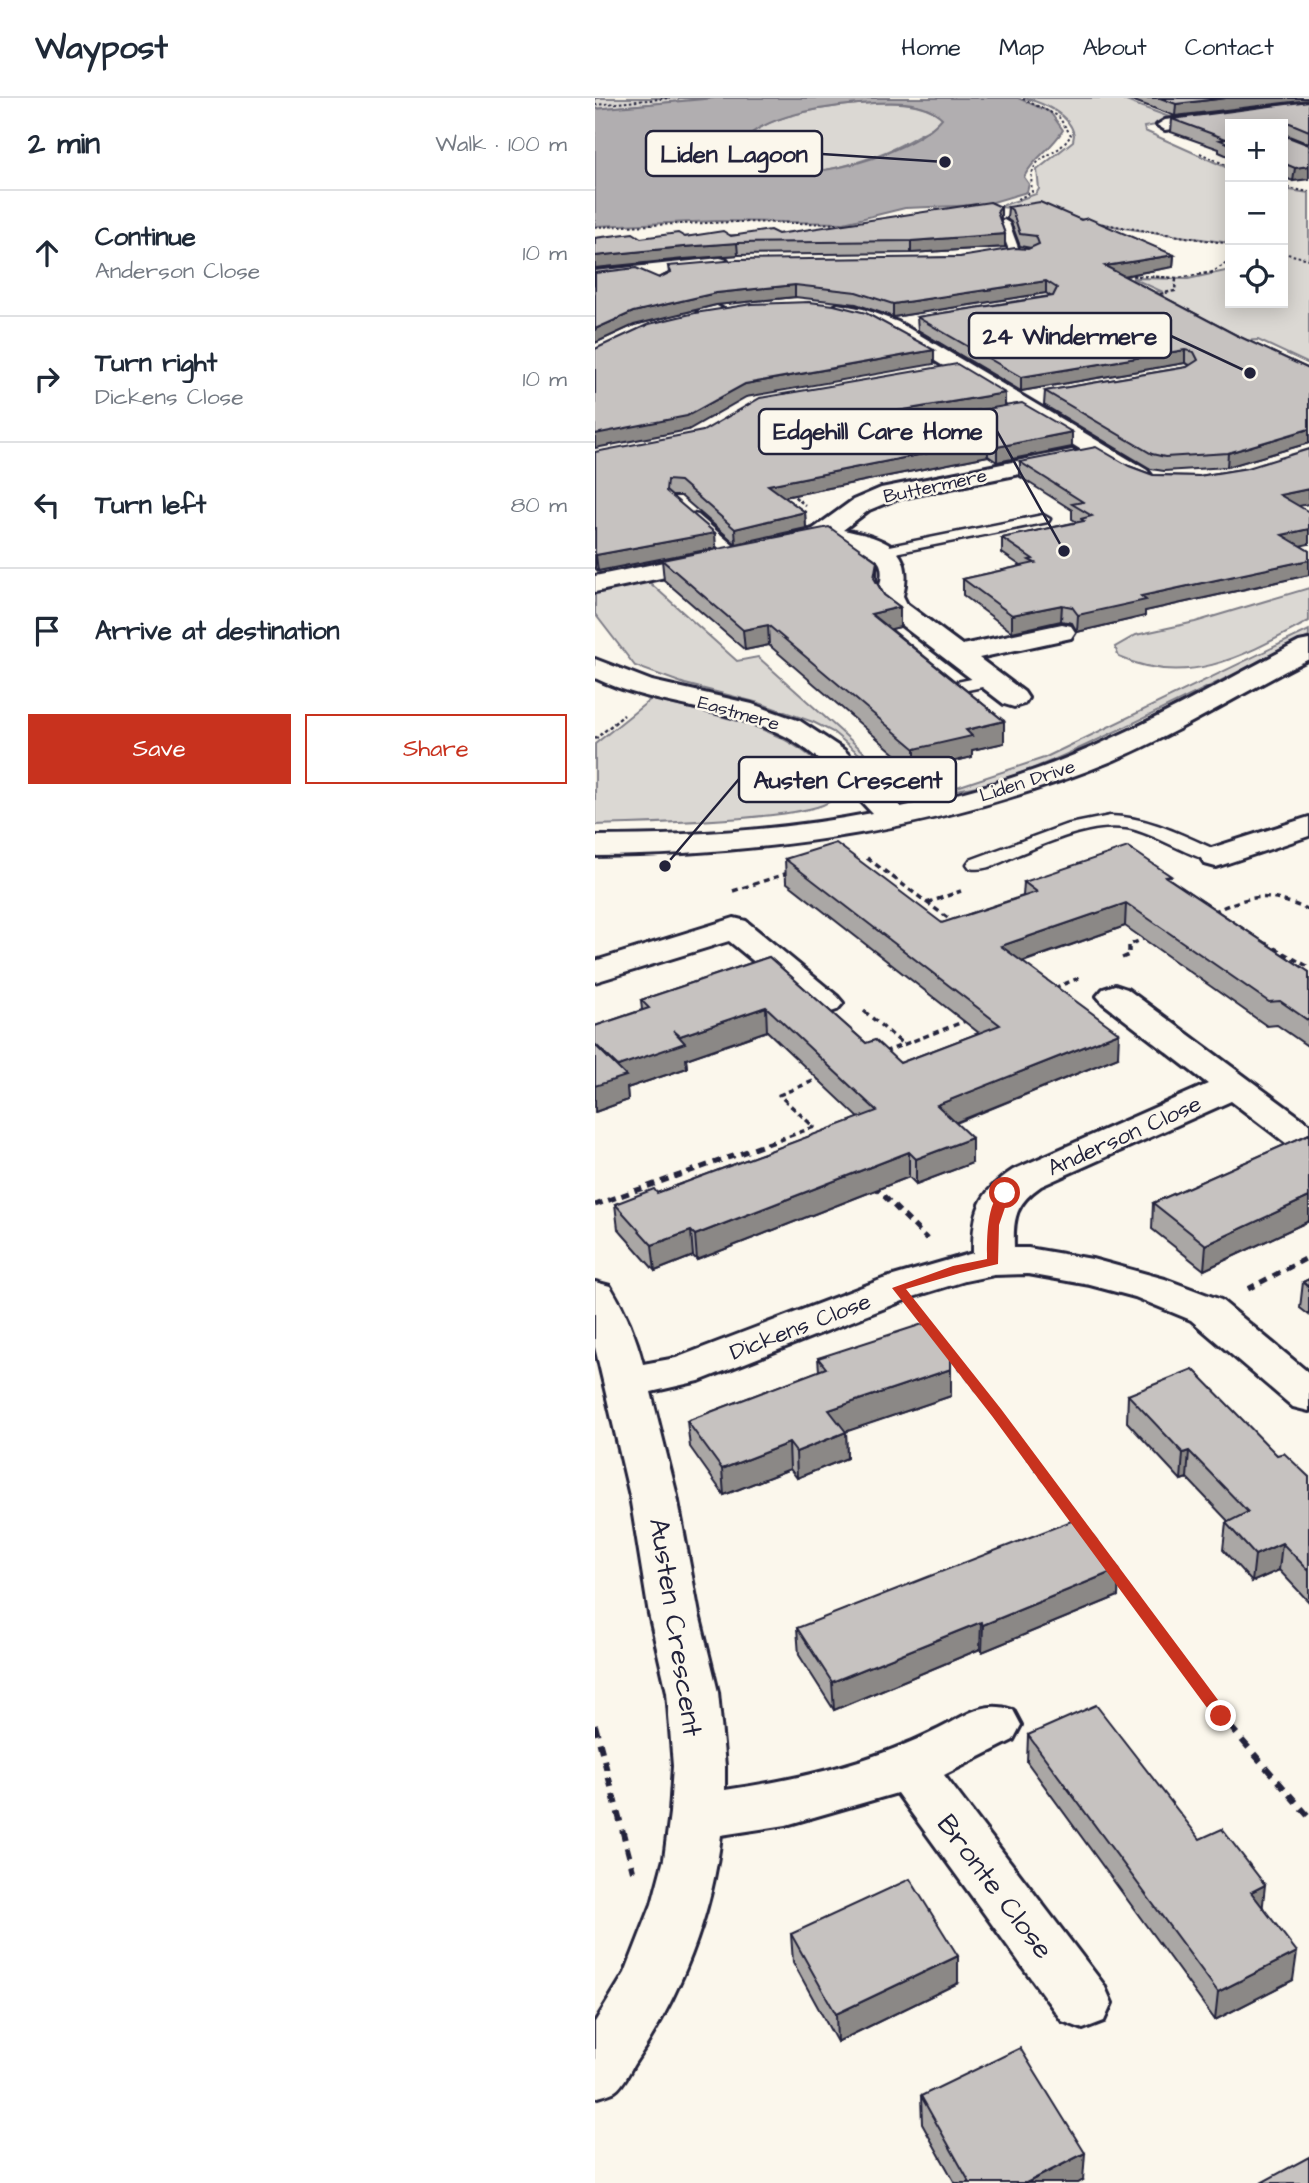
<!DOCTYPE html>
<html lang="en">
<head>
<meta charset="utf-8">
<style>
	:root { --surface:#fff; --page:#f6f6f7; --text:#1f2937; --muted:#747a83; --line:#e0e1e3; --accent:#c8321e }
	body { margin:0; font-family:"Architects Daughter",sans-serif; background:var(--page); color:var(--text) }
	.controls { position:absolute; right:21px; top:21px; display:grid; overflow:hidden; border-radius:0px; box-shadow:0 4px 18px #0003 }
	.controls button { width:63px; height:63px; display:grid; place-items:center; padding:0; border:0; border-bottom:2px solid var(--line); background:var(--surface); color:var(--text); font:35px sans-serif }
	.stop { position:absolute; width:21px; height:21px; margin:-16px; border:5px solid #c8321e; border-radius:50%; background:#fff }
	.stop.end { background:#c8321e; border-color:#fff; box-shadow:0 2px 7px #0008 }
	.list { margin:0; padding:0; list-style:none }
	h2 { display:flex; justify-content:space-between; align-items:center; height:91px; margin:0; padding:0 28px; font-size:30px }
	h2 small { font-size:23px; font-weight:400; color:var(--muted) }
	.list li { display:grid; grid-template-columns:46px 1fr auto; gap:21px; align-items:center; box-sizing:border-box; height:126px; padding:0 28px; border-top:2px solid var(--line) }
	.list b { display:block; font-size:26px; white-space:nowrap }
	.list p { margin:0; font-size:23px; white-space:nowrap; color:var(--muted) }
	.list em { font-size:23px; font-style:normal; color:var(--muted) }
	.actions { display:flex; gap:14px; padding:21px 28px }
	.actions a { flex:1; padding:16px 0; border:2px solid var(--accent); border-radius:0px; text-align:center; font-size:24px; color:var(--accent) }
	.actions .main { background:var(--accent); color:#fff }
	.icon { flex:none; width:38px; height:38px; fill:none; stroke:currentColor; stroke-width:2; stroke-linecap:round; stroke-linejoin:round }
	.map { position:relative; flex:none; width:714px; height:2085px; overflow:hidden }
	header { display:flex; align-items:center; gap:42px; box-sizing:border-box; height:98px; padding:0 35px; background:var(--surface); border-bottom:2px solid var(--line) }
	header strong { font-size:33px }
	nav { display:flex; gap:38px; margin-inline-start:auto; font-size:24px }
	main { display:flex }
	aside { flex:1; background:var(--surface) }
	.map>svg:first-child { display:block }
	.green { fill:#dbd8d3; stroke:#7e7d87; stroke-width:2 }
	.water { fill:#b1aeb0; stroke:#787681; stroke-width:2; fill-rule:evenodd }
	.lines { fill:none; stroke-linecap:round; stroke-linejoin:round }
	.service-casing { stroke:#22223b; stroke-width:5 }
	.minor-casing { stroke:#22223b; stroke-width:6 }
	.path-far4 { stroke:#22223b; stroke-width:2; stroke-dasharray:2.5 2.5; stroke-linecap:butt }
	.path-far3 { stroke:#22223b; stroke-width:2.5; stroke-dasharray:3.5 2.5; stroke-linecap:butt }
	.path-far2 { stroke:#22223b; stroke-width:3.5; stroke-dasharray:6 4.5; stroke-linecap:butt }
	.path-far1 { stroke:#22223b; stroke-width:5; stroke-dasharray:8 6; stroke-linecap:butt }
	.path { stroke:#22223b; stroke-width:6; stroke-dasharray:10 8; stroke-linecap:butt }
	.service { fill:#fbf7ec; fill-rule:evenodd }
	.minor { fill:#fbf7ec; fill-rule:evenodd }
	.wall { fill:#aaa7a5; stroke:#22223b; stroke-width:2 }
	.shaded-wall { fill:#8b8886; stroke:#22223b; stroke-width:2 }
	.building { fill:#c6c2c0; stroke:#22223b; stroke-width:2 }
	.route { fill:#c8321e }
	.labels { text-anchor:middle; stroke-width:5; stroke-linejoin:round; paint-order:stroke }
	.far-street-label { font-size:19px; fill:#22223b; stroke:#fbf7ec }
	.street-label { font-size:23px; fill:#22223b; stroke:#fbf7ec }
	.near-street-label { font-size:28px; fill:#22223b; stroke:#fbf7ec }
	.leader { fill:none; stroke:#22223b; stroke-width:2.5 }
	.callout-dot { fill:#22223b; stroke:#fbf7ec; stroke-width:2.5 }
	.callout { fill:#fbf7ec; stroke:#22223b; stroke-width:2.5 }
	.callout-label { font-size:24px; text-anchor:middle; font-weight:bold; fill:#22223b }
</style>
</head>
<body>
<header>
<strong>Waypost</strong>
<nav><a>Home</a><a>Map</a><a>About</a><a>Contact</a></nav>
</header>
<main>
<aside>
<h2>2 min<small>Walk · 100 m</small></h2>
<ul class="list">
<li><svg class="icon" aria-label="ahead" viewBox="0 0 24 24"><path d="M12 20V5M6 11l6-6 6 6"/></svg><div><b>Continue</b><p>Anderson Close</p></div><em>10 m</em></li>
<li><svg class="icon" aria-label="right" viewBox="0 0 24 24"><path d="M7 20v-9h11M14 6l5 5-5 5"/></svg><div><b>Turn right</b><p>Dickens Close</p></div><em>10 m</em></li>
<li><svg class="icon" aria-label="left" viewBox="0 0 24 24"><path d="M17 20v-9H6M10 6l-5 5 5 5"/></svg><div><b>Turn left</b></div><em>80 m</em></li>
<li><svg class="icon" aria-label="arrive" viewBox="0 0 24 24"><path d="M6 21V4h12l-3 4 3 4H6"/></svg><div><b>Arrive at destination</b></div></li>
</ul>
<div class="actions"><a class="main">Save</a><a>Share</a></div>
</aside>
<div class="map">
<svg width="714" height="2085" viewBox="0 0 714 2085">
	<rect width="100%" height="100%" fill="#fbf7ec"/>
	<filter id="ink" filterUnits="userSpaceOnUse"><feTurbulence type="fractalNoise" baseFrequency=".0143" numOctaves="2"/><feDisplacementMap in="SourceGraphic" scale="14" xChannelSelector="R" yChannelSelector="G"/><feConvolveMatrix kernelMatrix="1 2 1 2 8 2 1 2 1" color-interpolation-filters="sRGB"/></filter>
	<g filter="url(#ink)">
		<g class="green">
			<polygon points="0,0 120,0 0,11"/>
			<path d="M429,0h94l62,23 -36,6 1,4 85,38v74l-107,-15 -84,-18 -41,-3 38,-13 3,-5 -2,-19 36,-29 1,-6c-4,-21 -31,-32 -50,-37z"/>
			<path d="M263,6c27,-2 63,-5 85,14 -6,10 -16,12 -26,18 -42,26 -140,58 -181,19 9,-38 88,-48 122,-51z"/>
			<polygon points="688,91 714,95 714,266 663,242 625,244 516,201 566,193 537,180 593,181 635,172 635,205 688,205"/>
			<polygon points="54,484 142,563 163,559 299,681 282,671 238,634 218,624 164,605 90,586 40,568 0,516 0,495"/>
			<path d="M714,490v33c-62,33 -119,68 -190,36l-4,-10 21,-12 59,-13z"/>
			<path d="M714,532v7c-61,30 -122,61 -184,90 -60,28 -124,62 -192,65l27,-6 84,-28z"/>
			<path d="M56,601c64,17 143,26 184,83l-9,2 6,10 -1,6c-17,20 -201,24 -236,25v-81z"/>
		</g>
		<path class="water" d="M120,0h303l32,14 13,18c-13,21 -28,26 -39,47l5,7 -2,8 -44,13 -78,3 -61,15 -127,-2 -122,5v-117zM263,6c27,-2 64,-6 84,14 -32,39 -164,78 -206,37 9,-38 88,-48 122,-51z"/>
		<g class="lines">
			<g class="service-casing">
				<g id="service">
					<polygon points="409,122 414,125 425,155 424,157 415,155 404,125"/>
					<polygon points="98,416 103,417 146,454 148,457 146,460 136,460 93,423 91,420"/>
					<polygon points="448,417 455,421 453,424 290,457 283,453 290,449"/>
					<polygon points="396,577 402,578 404,582 402,586 353,596 345,591 347,587"/>
					<path d="M515,718c41,1 76,21 113,37l2,4 -2,4c-21,5 -70,-30 -97,-33 -37,-5 -76,14 -109,27 -14,6 -32,17 -47,13l-3,-4 3,-4 95,-35z"/>
				</g>
			</g>
			<g class="minor-casing">
				<g id="minor">
					<polygon points="714,4 714,12 570,32 562,27 570,22"/>
					<polygon points="125,160 132,162 134,166 132,170 67,177 129,212 132,216 129,220 122,222 42,180 0,185 0,173"/>
					<polygon points="243,206 268,211 303,224 552,372 556,377 552,382 536,382 289,232 257,220 236,216 233,212"/>
					<path d="M477,352l8,2 3,5 -3,5 -184,37 -27,11 -26,20c41,8 72,17 60,66l4,8 55,41 100,-21 9,2 4,6 -4,6 -92,20 45,34 4,6 -4,6 -10,3 -10,-3 -117,-90 -10,-18c3,-10 7,-22 3,-32 -6,-14 -46,-24 -59,-22 -17,2 -31,12 -48,8l-3,-5 3,-5 40,-11 40,-29 28,-12z"/>
					<polygon points="118,454 127,457 131,462 127,467 0,494 0,478"/>
					<path d="M714,542v19c-66,33 -129,73 -197,102 -165,68 -340,93 -517,95v-20c93,0 186,-5 277,-23 -28,-30 -55,-62 -93,-80 -58,-27 -126,-27 -184,-55v-19l57,22 100,23 48,17 44,29 57,57c75,-15 149,-39 218,-72 62,-28 120,-62 180,-93z"/>
					<polygon points="714,719 714,738 621,769 610,766 605,759 610,752"/>
					<polygon points="139,820 151,823 242,898 248,905 242,912 230,916 218,912 134,843 0,884 0,863"/>
					<path d="M520,887l12,4 182,135v30l-14,-4 -64,-49 -190,85c-26,18 -28,32 -27,62h14l64,11 73,20 56,21 88,73v38l-16,-4 -102,-87 -56,-23 -45,-12 -62,-11 -34,1 -29,6 -52,16 -214,84 -48,11 26,104 22,118 19,78 7,74v24c76,-11 145,-27 214,-61 28,-14 44,-29 74,-19l8,15 -8,15 -69,35 160,210 8,18 -8,18 -21,8 -21,-8 -165,-228 -111,32 -65,10c-9,81 -41,162 -87,229 -5,8 -11,22 -19,27 -5,3 -14,5 -20,7v-76l30,-49 27,-69 12,-45 6,-46 3,-47 -6,-74 -18,-78 -19,-118 -35,-149v-65l15,4c15,24 26,50 33,78l33,-6 207,-79 90,-26c0,-41 5,-60 40,-83l195,-86 -105,-81 -6,-7 6,-7z"/>
				</g>
			</g>
			<g class="path-far4">
				<polyline points="0,7 75,0"/>
				<polyline points="605,55 635,69"/>
				<polyline points="688,89 714,94"/>
				<path d="M423,101l14,-7c-5,-43 22,-29 39,-57l-13,-19 -37,-18"/>
				<polyline points="502,125 635,146"/>
				<polyline points="0,129 141,124 254,126"/>
				<polyline points="688,155 714,161"/>
				<polyline points="616,175 635,163"/>
			</g>
			<g class="path-far3">
				<polyline points="525,177 583,180 620,174"/>
				<polyline points="559,197 580,193 581,181"/>
				<polyline points="195,395 210,407"/>
				<polyline points="0,641 29,617"/>
			</g>
			<g class="path-far2">
				<polyline points="272,760 361,826"/>
				<polyline points="138,793 193,775"/>
				<polyline points="332,805 366,793"/>
				<path d="M618,814c40,-19 55,-19 96,-2"/>
				<polyline points="670,845 714,869"/>
				<polyline points="527,860 534,857 534,847 551,840"/>
				<polyline points="459,890 484,880"/>
				<polyline points="269,913 309,947"/>
				<polyline points="289,954 373,922"/>
				<polyline points="184,1042 219,1029 184,997 226,980"/>
			</g>
			<g class="path-far1">
				<polyline points="279,1088 332,1141"/>
				<polyline points="0,1107 189,1040"/>
				<polyline points="653,1191 714,1159"/>
				<polyline points="354,1254 483,1425"/>
				<polyline points="522,1477 540,1501"/>
			</g>
			<g class="path">
				<polyline points="538,1499 626,1618 714,1719"/>
				<polyline points="0,1627 38,1773"/>
			</g>
			<use href="#service" class="service"/>
			<use href="#minor" class="minor"/>
		</g>
		<g class="wall">
			<polygon points="531,0 714,0 714,2 580,18"/>
			<polygon points="714,3 714,46 689,36 688,36 688,26 635,26 635,59 624,54 624,51 576,34 577,21"/>
			<polygon points="688,37 714,47 698,83 688,79"/>
			<polygon points="406,109 406,121 405,122 410,136 410,149 316,155 143,157 89,161 46,140 183,136"/>
			<polygon points="413,109 486,122 579,157 578,169 528,178 641,237 714,271 714,345 632,369 569,373 556,371 449,307 450,293 592,269 595,267 590,265 426,293 323,232 322,219 455,198 451,195 298,219 261,206 200,199 121,207 39,227 0,245 0,175 64,180 74,175 73,168 365,159 433,151 436,150 425,148 416,124 412,121"/>
			<polygon points="410,295 410,308 477,334 477,349 402,364 393,358 189,399 210,414 211,430 141,446 86,398 77,398 121,450 3,473 0,470 0,354"/>
			<polygon points="425,364 534,368 558,377 604,378 653,370 704,408 706,448 714,453 714,477 550,513 550,518 482,534 477,525 466,523 417,534 368,497 368,481 426,468 407,455 407,440 482,424 477,421 477,412 425,379"/>
			<polygon points="67,462 282,484 289,497 305,509 305,529 296,531 409,623 409,645 377,652 377,659 320,673 174,547 150,552 69,482"/>
			<polygon points="190,761 347,825 428,798 429,784 576,782 714,874 714,949 682,927 672,928 530,828 428,864 523,959 361,1025 377,1065 321,1086 314,1079 102,1162 98,1158 60,1173 23,1131 20,1106 62,1095 264,1020 172,933 91,961 92,970 32,990 33,1002 0,1014 0,928 47,912 46,902 174,859 271,945 305,965 384,935 191,784"/>
			<polygon points="714,1036 714,1123 609,1172 557,1131 558,1105"/>
			<polygon points="714,1181 714,1217 705,1210 708,1184"/>
			<polygon points="356,1252 356,1298 251,1333 252,1360 202,1380 195,1371 129,1397 95,1349 92,1323 224,1273 223,1260"/>
			<polygon points="533,1297 682,1357 714,1379 714,1504 684,1472 657,1484 628,1452 631,1425 633,1423 592,1380 586,1382 532,1324"/>
			<polygon points="524,1471 523,1498 387,1554 385,1551 239,1612 204,1557 202,1530"/>
			<polygon points="433,1637 605,1741 668,1809 698,1882 620,1922 432,1664"/>
			<polygon points="196,1836 363,1885 242,1944 198,1864"/>
			<polygon points="326,1998 488,2082 483,2085 360,2085 327,2026"/>
		</g>
		<g class="shaded-wall">
			<polygon points="631,0 714,0 714,2 580,18 581,6"/>
			<polygon points="690,23 689,36 688,36 688,26 686,26"/>
			<polygon points="714,68 714,81 698,83 700,70"/>
			<polygon points="406,109 406,121 402,126 402,114"/>
			<polygon points="410,136 410,149 316,155 316,143"/>
			<polygon points="142,145 143,157 89,161 0,170 0,158 88,149"/>
			<polygon points="579,157 578,169 510,181 510,168"/>
			<polygon points="451,183 451,195 298,219 298,206"/>
			<polygon points="200,187 200,199 121,207 39,227 0,245 0,231 38,214 121,195"/>
			<polygon points="339,252 339,266 151,299 93,332 0,350 0,336 150,286"/>
			<polygon points="590,252 590,265 426,293 426,279"/>
			<polygon points="410,295 410,309 250,336 240,330 249,322"/>
			<polygon points="714,331 714,345 632,369 633,355"/>
			<polygon points="477,334 477,349 402,364 402,349"/>
			<polygon points="393,343 393,358 174,402 173,387"/>
			<polygon points="714,391 714,406 684,412 685,397"/>
			<polygon points="210,414 211,430 141,446 140,431"/>
			<polygon points="714,431 714,446 685,452 687,437"/>
			<polygon points="120,435 121,450 3,473 1,457"/>
			<polygon points="714,462 714,477 550,513 550,518 482,534 483,517 546,498"/>
			<polygon points="282,463 282,483 280,499 279,480"/>
			<polygon points="467,507 466,523 417,534 417,517"/>
			<polygon points="305,509 305,529 276,536 276,516"/>
			<polygon points="173,527 174,547 150,552 148,532"/>
			<polygon points="409,623 409,645 377,652 377,659 320,673 320,651 371,632"/>
			<polygon points="531,805 530,828 406,871 406,848"/>
			<polygon points="171,909 172,933 91,961 92,970 32,990 33,1002 0,1014 0,988 23,968 85,938"/>
			<polygon points="524,935 523,959 342,1032 342,1007"/>
			<polygon points="377,1040 377,1065 321,1086 321,1061"/>
			<polygon points="314,1054 314,1079 102,1162 100,1137"/>
			<polygon points="714,1099 714,1123 609,1172 611,1147"/>
			<polygon points="96,1133 98,1158 60,1173 57,1147"/>
			<polygon points="356,1271 356,1298 235,1339 234,1312"/>
			<polygon points="251,1334 252,1360 202,1380 201,1354"/>
			<polygon points="194,1345 195,1371 129,1397 127,1371"/>
			<polygon points="594,1353 592,1380 586,1382 588,1355"/>
			<polygon points="687,1445 684,1472 657,1484 660,1457"/>
			<polygon points="524,1471 523,1498 387,1554 388,1527"/>
			<polygon points="386,1524 385,1551 239,1612 237,1584"/>
			<polygon points="670,1787 667,1815 656,1794"/>
			<polygon points="702,1854 698,1882 620,1922 623,1894"/>
			<polygon points="363,1858 363,1885 242,1944 241,1916"/>
			<polygon points="490,2055 488,2082 483,2085 431,2085"/>
		</g>
		<g class="building">
			<polygon points="565,0 631,0 581,6"/>
			<polygon points="714,3 714,33 690,23 686,26 635,26 635,46 625,42 631,41 577,21"/>
			<polygon points="688,37 714,47 714,68 700,70 688,65"/>
			<polygon points="395,104 406,109 402,114 410,136 316,143 142,145 88,149 0,158 0,140 38,135 46,140 83,135 90,139 128,133 136,138 175,132 183,136"/>
			<polygon points="445,104 486,122 493,120 579,157 510,168 641,237 714,271 714,331 633,355 570,359 557,356 450,293 592,269 603,262 599,254 590,252 426,279 322,219 458,198 462,190 451,183 298,206 261,194 200,187 121,195 38,214 0,231 0,175 41,170 64,180 76,174 73,168 142,162 365,159 420,150 433,151 444,146 441,138 425,136 417,112 413,109"/>
			<polygon points="214,204 239,207 271,215 339,252 150,286 92,318 0,336 0,251 54,226 100,215 157,206"/>
			<polygon points="362,266 410,295 249,322 240,330 250,335 427,305 477,334 402,349 393,343 173,387 210,414 140,431 85,383 72,382 71,393 120,435 1,457 0,456 0,354 108,333 165,300"/>
			<polygon points="501,349 534,368 558,377 604,378 653,370 714,351 714,391 685,397 714,414 714,431 687,437 714,453 714,462 546,498 551,502 483,517 477,509 467,507 417,517 368,481 440,465 434,462 438,461 407,440 489,423 486,421 497,418 477,406 488,404 425,364"/>
			<polygon points="234,429 282,463 279,480 289,497 305,509 276,516 409,623 371,632 377,638 320,651 173,527 148,532 67,462"/>
			<polygon points="241,745 347,825 442,794 429,784 533,749 576,778 571,779 714,874 714,923 685,903 674,904 531,805 406,848 524,935 342,1007 377,1040 321,1061 314,1054 100,1137 96,1133 57,1147 20,1106 59,1091 62,1095 282,1013 171,909 85,938 78,932 90,945 23,968 0,946 0,928 54,910 46,902 174,859 271,945 280,942 305,965 405,927 190,761"/>
			<polygon points="0,947 31,978 0,988"/>
			<polygon points="714,1036 714,1099 611,1147 558,1105"/>
			<polygon points="714,1181 714,1189 708,1184"/>
			<polygon points="334,1224 356,1252 356,1271 234,1312 251,1334 201,1354 194,1345 127,1371 92,1323 231,1270 223,1260"/>
			<polygon points="598,1271 682,1357 689,1355 714,1379 714,1473 687,1445 660,1457 631,1425 653,1414 594,1353 588,1355 533,1297"/>
			<polygon points="484,1420 524,1471 388,1527 386,1524 237,1584 202,1530"/>
			<polygon points="501,1607 605,1741 627,1731 670,1787 656,1794 702,1854 623,1894 433,1637"/>
			<polygon points="315,1781 363,1858 241,1916 196,1836"/>
			<polygon points="425,1950 490,2055 431,2085 375,2085 326,1998"/>
			<polygon points="714,2059 714,2085 666,2085"/>
		</g>
	</g>
	<path class="route" d="M410,1091l5,4 -11,32 -1,39 -38,9 -54,16 95,120 226,303 2,4 -2,4h-11l-224,-304 -100,-128 61,-22 34,-7c0,-18 -1,-61 18,-70z"/>
	<g class="labels">
		<g class="far-street-label">
			<text transform="translate(340 387) rotate(-12)" y="7">Buttermere</text>
			<text transform="translate(144 614) rotate(16)" y="7">Eastmere</text>
			<text transform="translate(432 682) rotate(-18)" y="7">Liden Drive</text>
		</g>
		<g class="street-label">
			<text transform="translate(529 1037) rotate(-24)" y="8">Anderson Close</text>
			<text transform="translate(205 1228) rotate(-21)" y="8">Dickens Close</text>
		</g>
		<g class="near-street-label">
			<text transform="translate(82 1529) rotate(81)" y="10">Austen Crescent</text>
			<text transform="translate(401 1788) rotate(53)" y="10">Bronte Close</text>
		</g>
	</g>
	<path class="leader" d="M350 64L227 56M655 275L576 238M469 453L402 333M70 768L144 681"/>
	<g class="callout-dot">
		<circle cx="350" cy="64" r="7"/>
		<circle cx="655" cy="275" r="7"/>
		<circle cx="469" cy="453" r="7"/>
		<circle cx="70" cy="768" r="7"/>
	</g>
	<g class="callout">
		<rect x="51" y="33" width="176" height="45" rx="7"/>
		<rect x="374" y="215" width="202" height="45" rx="7"/>
		<rect x="164" y="311" width="238" height="45" rx="7"/>
		<rect x="144" y="659" width="217" height="45" rx="7"/>
	</g>
	<g class="callout-label">
		<text x="139" y="64">Liden Lagoon</text>
		<text x="475" y="246">24 Windermere</text>
		<text x="283" y="341">Edgehill Care Home</text>
		<text x="253" y="690">Austen Crescent</text>
	</g>
</svg>
<div class="controls">
<button>+</button>
<button>−</button>
<button><svg class="icon" aria-label="locate" viewBox="0 0 24 24"><circle cx="12" cy="12" r="6"/><path d="M12 2v4M12 18v4M2 12h4M18 12h4"/></svg></button>
</div>
<div class="stop" style="left:410px;top:1095px"></div>
<div class="stop end" style="left:626px;top:1618px"></div>
</div>
</main>
</body>
</html>
